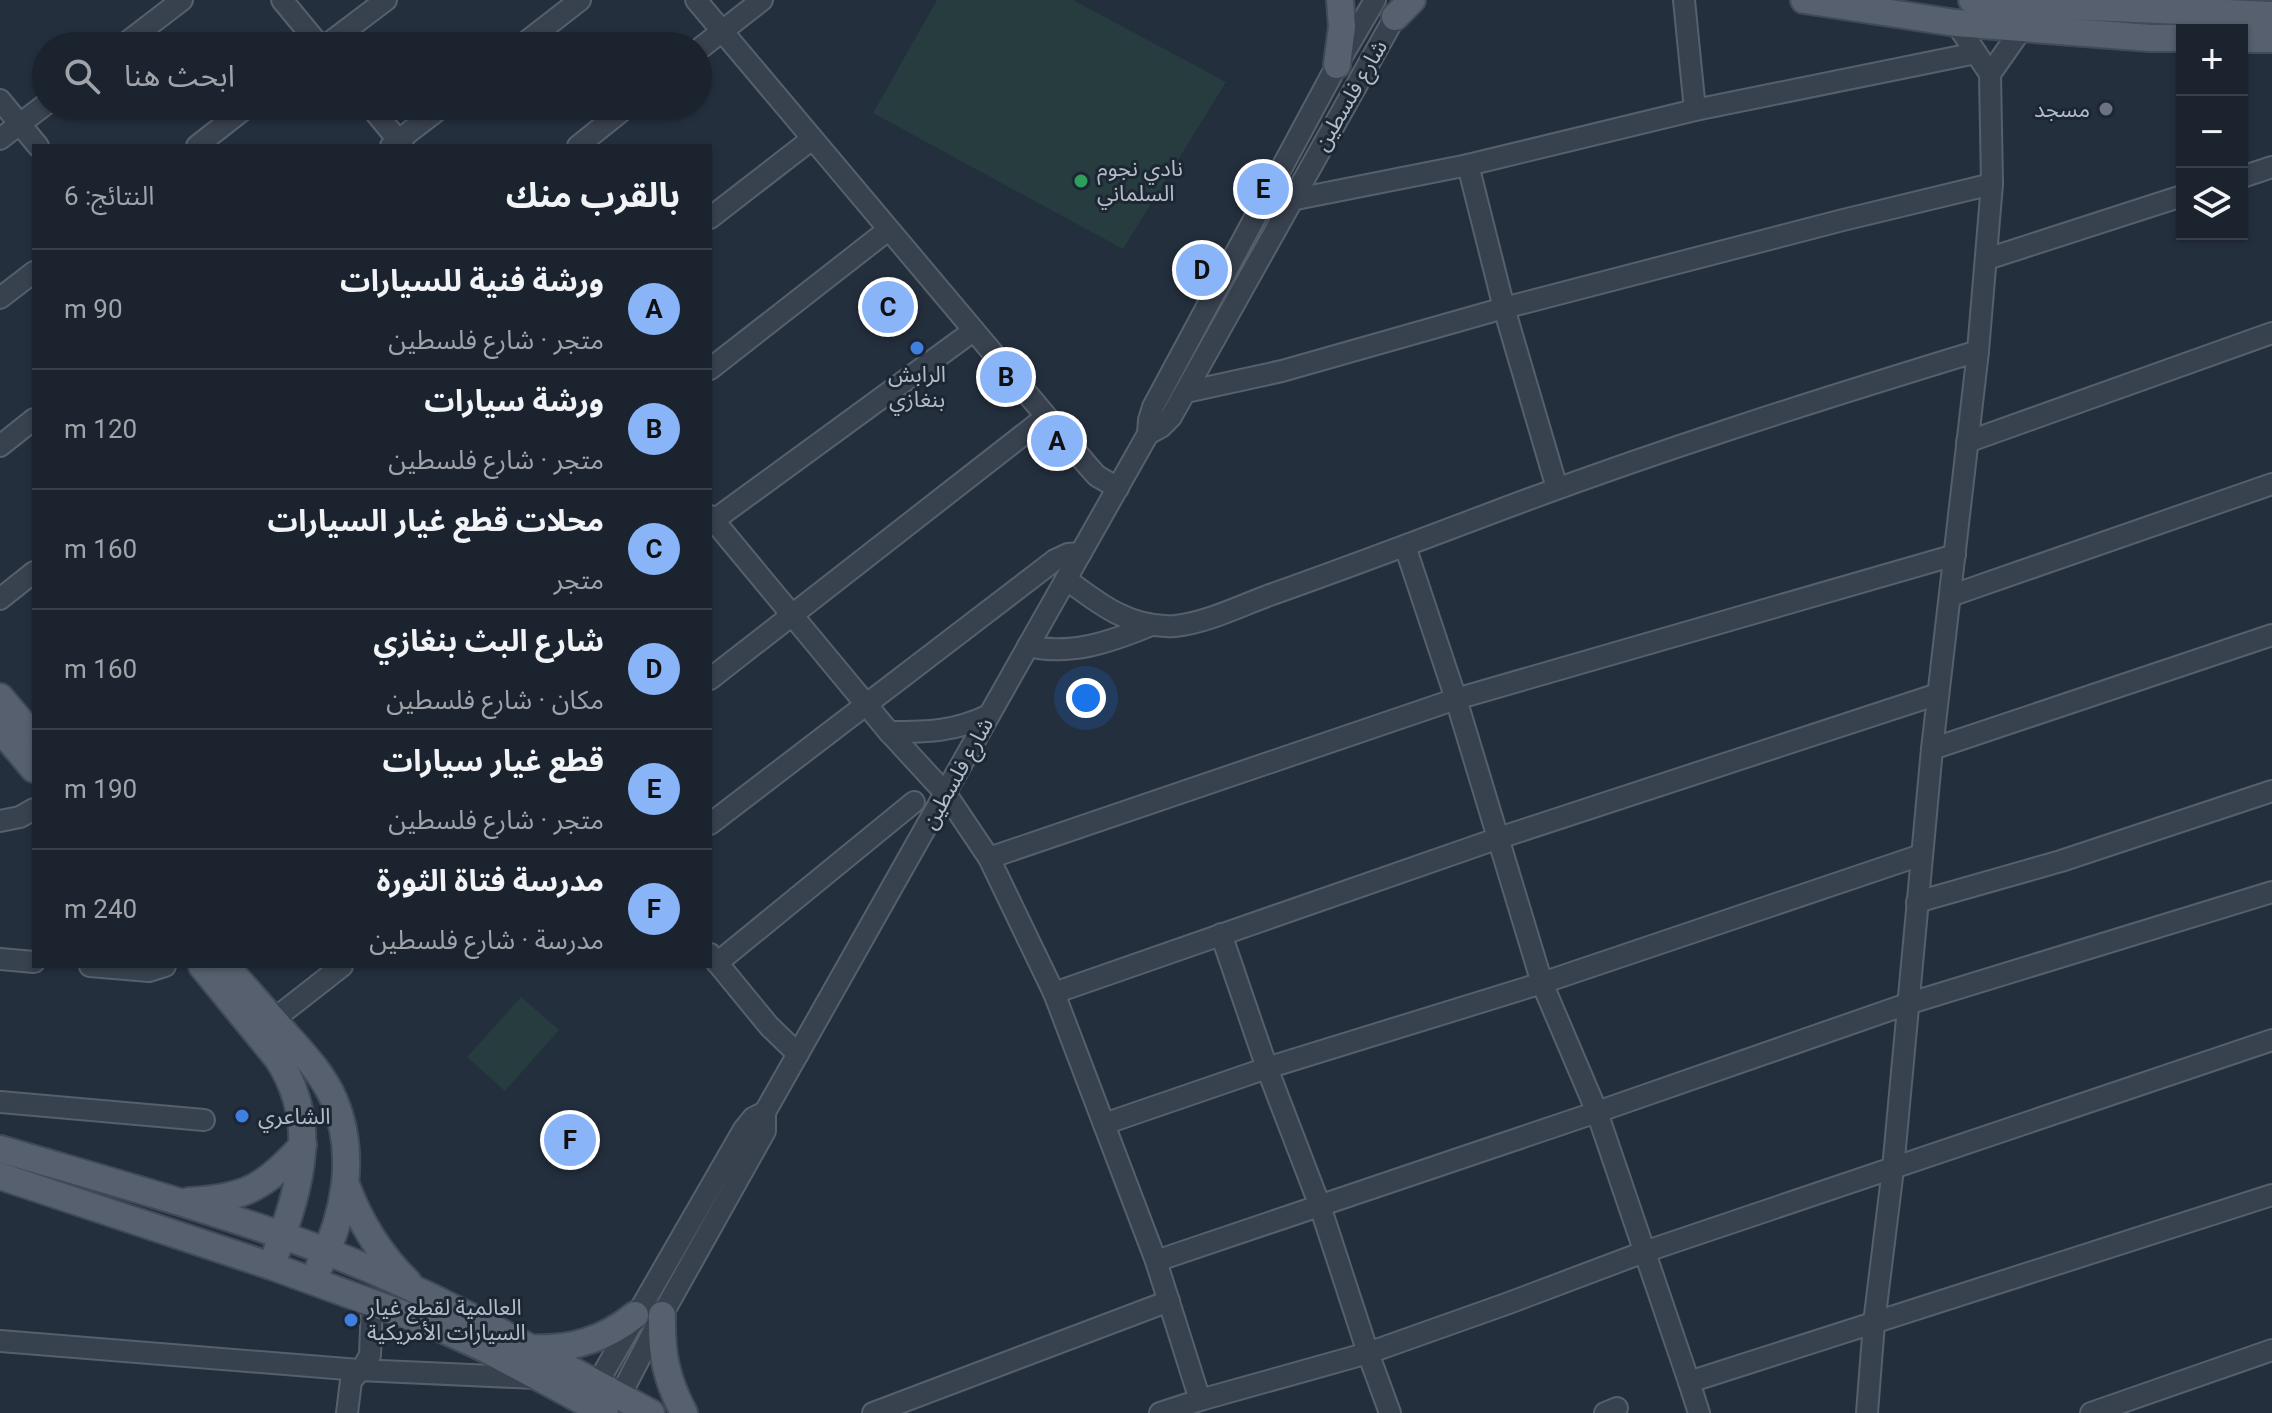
<!DOCTYPE html>
<html lang="ar">
<head>
<meta charset="utf-8">
<style>
	:root { --surface:#1b232e; --page:#282f3a; --text:#f1f3f6; --muted:#a0a4aa; --line:#39404a; --accent:#8ab4f8 }
	body { margin:0; font-family:Roboto,"Noto Sans Arabic",sans-serif; background:var(--page); color:var(--text); direction:rtl }
	.controls { position:absolute; right:24px; top:24px; display:grid; overflow:hidden; border-radius:0px; box-shadow:0 2px 6px #0004 }
	.controls button { width:72px; height:72px; display:grid; place-items:center; padding:0; border:0; border-bottom:2px solid var(--line); background:var(--surface); color:var(--text); font:40px sans-serif }
	.you { position:absolute; left:1086px; top:698px; width:28px; height:28px; margin:-20px; border:6px solid #fff; border-radius:50%; background:#1a73e8; box-shadow:0 0 0 12px #1a73e833 }
	.badge { display:grid; place-items:center; width:52px; height:52px; border-radius:50%; background:var(--accent); color:#111; font-size:26px; font-weight:700 }
	.pin { position:absolute; translate:-50% -50%; border:4px solid #fff; box-shadow:0 2px 8px #0006 }
	.list { margin:0; padding:0; list-style:none }
	h2 { display:flex; justify-content:space-between; align-items:center; height:104px; margin:0; padding:0 32px; font-size:34px }
	h2 small { font-size:26px; font-weight:400; color:var(--muted) }
	.list li { display:grid; grid-template-columns:52px 1fr auto; gap:24px; align-items:center; box-sizing:border-box; height:120px; padding:0 32px; border-top:2px solid var(--line) }
	.list b { display:block; font-size:30px; white-space:nowrap }
	.list p { margin:0; font-size:26px; white-space:nowrap; color:var(--muted) }
	.list em { font-size:26px; font-style:normal; color:var(--muted) }
	.icon { flex:none; width:44px; height:44px; fill:none; stroke:currentColor; stroke-width:2; stroke-linecap:round; stroke-linejoin:round }
	.map { position:relative; flex:none; width:2272px; height:1413px; overflow:hidden; direction:ltr }
	.search { position:absolute; background:var(--surface); box-shadow:0 2px 6px #0004; left:32px; top:32px; width:680px; height:88px; display:flex; align-items:center; gap:20px; box-sizing:border-box; padding:0 28px; border-radius:44px; color:var(--muted); font-size:30px }
	.panel { position:absolute; background:var(--surface); box-shadow:0 2px 6px #0004; left:32px; top:144px; width:680px; height:824px; border-radius:0px; direction:rtl }
	.map>svg:first-child { display:block }
	.green { fill:#263c3f }
	.lines { fill:none; stroke-linecap:round; stroke-linejoin:round }
	.minor-casing { stroke:#565f6c; stroke-width:24 }
	.major-casing { stroke:#414a57; stroke-width:30 }
	.minor { stroke:#38414e; stroke-width:20 }
	.major { stroke:#56606e; stroke-width:26 }
	.worship-dot { fill:#6b7280; stroke:#1d2633; stroke-width:3 }
	.leisure-dot { fill:#2e9e5b; stroke:#1d2633; stroke-width:3 }
	.shop-dot { fill:#3f7fe0; stroke:#1d2633; stroke-width:3 }
	.labels { text-anchor:middle; stroke-width:6; stroke-linejoin:round; paint-order:stroke }
	.street-label { font-size:22px; fill:#b4bcc9; stroke:#1d2633 }
	.poi-label { font-size:22px; fill:#b4bcc9; stroke:#1d2633; text-anchor:start }
</style>
</head>
<body>
<div class="map">
<svg width="2272" height="1413" viewBox="0 0 2272 1413">
	<rect width="100%" height="100%" fill="#242f3e"/>
	<g class="green">
		<polygon points="937,0 1073,0 1226,82 1123,249 873,113"/>
		<polygon points="521,997 559,1030 505,1091 467,1057"/>
	</g>
	<g class="lines">
		<g class="minor-casing">
			<g id="minor">
				<polyline points="282,0 320,46"/>
				<polyline points="696,0 1088,466 1097,476 1118,488"/>
				<polyline points="1684,0 1695,110"/>
				<polyline points="122,46 182,0"/>
				<polyline points="325,46 386,0"/>
				<polyline points="521,46 580,0"/>
				<polyline points="698,50 762,0"/>
				<polyline points="1990,74 2023,27"/>
				<polyline points="0,100 38,146"/>
				<polyline points="370,106 403,146"/>
				<polyline points="0,139 46,104"/>
				<polyline points="197,146 248,106"/>
				<polyline points="391,146 443,106"/>
				<polyline points="578,146 628,106"/>
				<polyline points="1468,165 1504,308 1557,488"/>
				<polyline points="2242,177 2272,167"/>
				<polyline points="1291,200 1468,165 1695,110 1976,53"/>
				<polyline points="710,218 812,139"/>
				<polyline points="1987,259 2182,196"/>
				<polyline points="0,298 34,272"/>
				<polyline points="710,369 888,230"/>
				<polyline points="1186,392 1282,371 1504,308 1843,220 1992,184"/>
				<polyline points="1148,434 1161,427 1171,417 1401,6"/>
				<polyline points="1967,442 2272,333"/>
				<polyline points="0,446 34,419"/>
				<polyline points="710,516 889,732 946,794 989,858 1054,993 1156,1261 1200,1400"/>
				<polyline points="710,523 973,331"/>
				<polyline points="1405,546 1456,699 1542,983 1597,1112 1689,1382 2272,1195"/>
				<path d="M1066,579c33,25 65,50 109,47 30,-3 63,-19 92,-30 74,-26 148,-54 222,-82 161,-61 325,-113 489,-163"/>
				<polyline points="1950,596 2272,484"/>
				<polyline points="0,599 34,572"/>
				<path d="M1028,646c42,10 82,-4 121,-20"/>
				<polyline points="710,679 1046,417"/>
				<path d="M889,732c38,0 65,0 100,-17"/>
				<polyline points="1932,749 2272,635"/>
				<polyline points="0,821 20,817 34,809"/>
				<polyline points="710,824 1055,560 1068,554 1081,553"/>
				<polyline points="989,858 1456,699 1955,555"/>
				<polyline points="1917,902 2061,861 2272,791"/>
				<polyline points="1221,934 1267,1068 1320,1206 1368,1353 1390,1413"/>
				<polyline points="710,954 769,1026 798,1054"/>
				<polyline points="0,959 34,962"/>
				<polyline points="717,963 914,802"/>
				<polyline points="90,966 149,971 165,966"/>
				<polyline points="1054,993 1499,838 1938,694"/>
				<polyline points="273,1020 342,966"/>
				<polyline points="0,1102 204,1120"/>
				<polyline points="1104,1124 1267,1068 1542,983 1921,855"/>
				<polyline points="1156,1261 1597,1112 1907,1004 2272,892"/>
				<polyline points="0,1341 359,1370 535,1378"/>
				<polyline points="1689,1382 1699,1413"/>
				<path d="M597,1384l147,-255 9,-11 12,-6c127,-226 256,-452 383,-678l1,-14 4,-13 184,-342 38,-65"/>
				<polyline points="620,1396 662,1315 765,1131 765,1112"/>
				<polyline points="347,1413 351,1381 364,1366 370,1355 372,1303"/>
				<polyline points="873,1413 1169,1301"/>
				<polyline points="1160,1413 1200,1400 1368,1353 1506,1304 1644,1252 2272,1040"/>
				<polyline points="1605,1413 1617,1408"/>
				<polyline points="1867,1413 1874,1323 1893,1169 1932,749 1978,351 1992,184 1990,74 1956,23"/>
				<polyline points="2091,1413 2272,1350"/>
			</g>
		</g>
		<g class="major-casing">
			<g id="major">
				<polyline points="1804,0 1956,23 2150,38 2182,38"/>
				<polyline points="1972,0 2022,4 2272,15"/>
				<polyline points="1395,17 1412,0"/>
				<polyline points="2242,39 2272,39"/>
				<polyline points="1337,65 1342,27 1340,0"/>
				<polyline points="0,697 34,737"/>
				<polyline points="0,729 34,769"/>
				<path d="M202,966l76,93c41,64 23,124 -1,191"/>
				<path d="M226,966c19,22 38,43 57,65 18,20 40,43 51,69 23,54 11,116 -15,167"/>
				<path d="M0,1149c108,32 219,62 325,102 113,43 219,105 326,162"/>
				<polyline points="0,1176 271,1266 433,1325 486,1349 605,1413"/>
				<path d="M346,1185c14,37 33,69 62,97"/>
				<path d="M189,1201c57,-3 76,-14 114,-56"/>
				<path d="M662,1315c-1,38 4,64 22,98"/>
				<path d="M531,1348c40,2 73,-8 104,-33"/>
			</g>
		</g>
		<use href="#minor" class="minor"/>
		<use href="#major" class="major"/>
	</g>
	<circle class="worship-dot" cx="2106" cy="109" r="8"/>
	<circle class="leisure-dot" cx="1081" cy="181" r="8"/>
	<g class="shop-dot">
		<circle cx="917" cy="348" r="8"/>
		<circle cx="242" cy="1116" r="8"/>
		<circle cx="351" cy="1320" r="8"/>
	</g>
	<g class="labels">
		<g class="street-label">
			<text transform="translate(1350 95) rotate(-60)" y="8">شارع فلسطين</text>
			<text transform="translate(957 773) rotate(-61)" y="8">شارع فلسطين</text>
		</g>
		<g class="poi-label">
			<text x="2090" y="117" text-anchor="end">مسجد</text>
			<text x="1097" y="176">نادي نجوم<tspan x="1097" dy="25">السلماني</tspan></text>
			<text x="917" y="382" text-anchor="middle">الرابش<tspan x="917" dy="25">بنغازي</tspan></text>
			<text x="258" y="1124">الشاعري</text>
			<text x="367" y="1315">العالمية لقطع غيار<tspan x="367" dy="25">السيارات الأمريكية</tspan></text>
		</g>
	</g>
</svg>
<div class="controls">
<button>+</button>
<button>−</button>
<button><svg class="icon" aria-label="layers" viewBox="0 0 24 24"><path d="M12 4l9 5-9 5-9-5zM3 14l9 5 9-5"/></svg></button>
</div>
<div class="you"></div>
<div class="pin badge" style="left:1057px;top:441px">A</div>
<div class="pin badge" style="left:1006px;top:377px">B</div>
<div class="pin badge" style="left:888px;top:307px">C</div>
<div class="pin badge" style="left:1202px;top:270px">D</div>
<div class="pin badge" style="left:1263px;top:189px">E</div>
<div class="pin badge" style="left:570px;top:1140px">F</div>
<div class="search"><svg class="icon" aria-label="search" viewBox="0 0 24 24"><circle cx="10" cy="10" r="6"/><path d="M15 15l6 6"/></svg>ابحث هنا</div>
<section class="panel">
<h2>بالقرب منك<small>النتائج: 6</small></h2>
<ul class="list">
<li><span class="badge">A</span><div><b>ورشة فنية للسيارات</b><p>متجر · شارع فلسطين</p></div><em>90 m</em></li>
<li><span class="badge">B</span><div><b>ورشة سيارات</b><p>متجر · شارع فلسطين</p></div><em>120 m</em></li>
<li><span class="badge">C</span><div><b>محلات قطع غيار السيارات</b><p>متجر</p></div><em>160 m</em></li>
<li><span class="badge">D</span><div><b>شارع البث بنغازي</b><p>مكان · شارع فلسطين</p></div><em>160 m</em></li>
<li><span class="badge">E</span><div><b>قطع غيار سيارات</b><p>متجر · شارع فلسطين</p></div><em>190 m</em></li>
<li><span class="badge">F</span><div><b>مدرسة فتاة الثورة</b><p>مدرسة · شارع فلسطين</p></div><em>240 m</em></li>
</ul>
</section>
</div>
</body>
</html>
